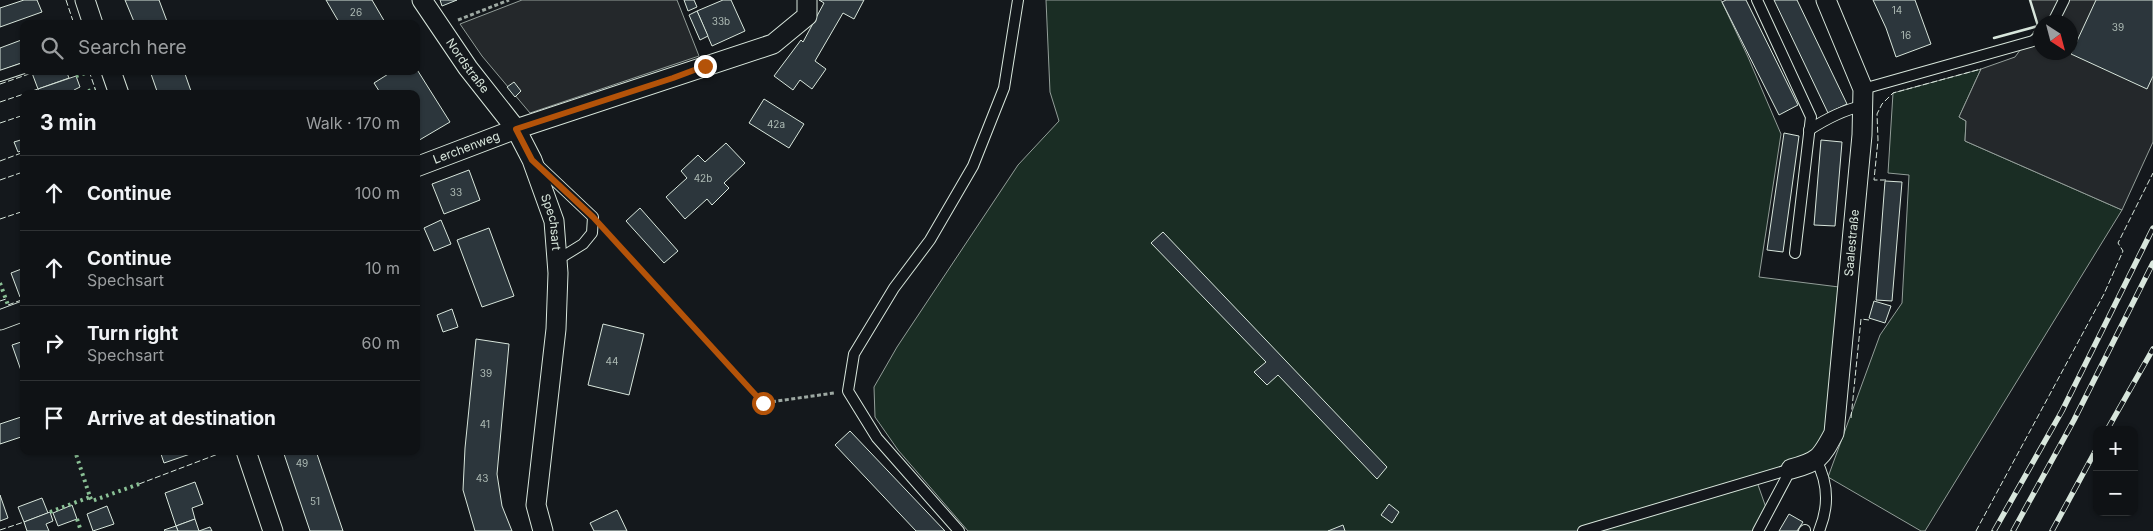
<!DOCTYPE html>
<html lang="en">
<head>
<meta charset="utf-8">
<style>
	:root { --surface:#0f1215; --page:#1d2022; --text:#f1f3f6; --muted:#9b9ea0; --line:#2f3234 }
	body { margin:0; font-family:Inter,sans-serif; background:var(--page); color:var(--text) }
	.controls { position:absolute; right:15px; bottom:15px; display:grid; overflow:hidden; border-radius:10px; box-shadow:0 1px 4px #0004 }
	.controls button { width:45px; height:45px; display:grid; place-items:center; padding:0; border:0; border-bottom:1px solid var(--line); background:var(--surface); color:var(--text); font:25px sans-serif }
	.compass { position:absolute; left:2033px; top:15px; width:45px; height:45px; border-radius:50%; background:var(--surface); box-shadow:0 1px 4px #0004; rotate:144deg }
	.stop { position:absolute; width:15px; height:15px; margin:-11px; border:4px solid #b45309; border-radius:50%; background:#fff }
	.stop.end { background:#b45309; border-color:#fff; box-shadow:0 1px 5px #0008 }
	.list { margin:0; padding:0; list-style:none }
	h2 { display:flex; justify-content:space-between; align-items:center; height:65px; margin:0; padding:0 20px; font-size:21px }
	h2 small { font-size:16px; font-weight:400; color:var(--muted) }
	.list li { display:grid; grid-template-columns:32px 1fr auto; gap:15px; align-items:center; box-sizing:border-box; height:75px; padding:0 20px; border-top:1px solid var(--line) }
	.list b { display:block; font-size:19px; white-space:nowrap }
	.list p { margin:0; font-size:16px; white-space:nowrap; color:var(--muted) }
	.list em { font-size:16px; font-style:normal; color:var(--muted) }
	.icon { flex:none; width:28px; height:28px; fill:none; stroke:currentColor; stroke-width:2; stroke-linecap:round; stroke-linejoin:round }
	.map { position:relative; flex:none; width:2153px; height:531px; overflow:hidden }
	.search { position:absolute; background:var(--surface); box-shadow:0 1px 4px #0004; left:20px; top:20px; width:400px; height:55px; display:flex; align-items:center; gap:12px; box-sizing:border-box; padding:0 18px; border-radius:10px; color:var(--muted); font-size:19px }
	.panel { position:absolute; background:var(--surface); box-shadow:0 1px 4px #0004; left:20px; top:90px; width:400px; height:365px; border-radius:10px }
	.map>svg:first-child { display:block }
	.green { fill:#1a2d24; stroke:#939e99 }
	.parking { fill:#24282b; stroke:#939e99; fill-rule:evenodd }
	.building { fill:#2c363c; stroke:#d8e6dc }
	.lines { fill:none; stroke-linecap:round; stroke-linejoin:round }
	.service-casing { stroke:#d8e6dc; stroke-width:12 }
	.minor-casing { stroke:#d8e6dc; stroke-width:21 }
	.path { stroke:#9da8a2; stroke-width:3; stroke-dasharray:4 2.5; stroke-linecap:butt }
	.service { stroke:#14181c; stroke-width:10 }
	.minor { stroke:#14181c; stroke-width:19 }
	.rail-casing { stroke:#d8e6dc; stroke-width:5.5 }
	.rail { stroke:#14181c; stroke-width:4; stroke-dasharray:11; stroke-linecap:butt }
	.hedge { stroke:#8ac095; stroke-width:4; stroke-dasharray:2.5 4; stroke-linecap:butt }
	.fence { stroke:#d8e6dc; stroke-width:1; stroke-dasharray:6 2.5; stroke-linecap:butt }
	.wall { stroke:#d8e6dc; stroke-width:2.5 }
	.route { stroke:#b45309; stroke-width:6 }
	.labels { text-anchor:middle; stroke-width:4; stroke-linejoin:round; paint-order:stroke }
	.number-label { font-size:10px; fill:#adbab4 }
	.street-label { font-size:12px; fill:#d8e6dc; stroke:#14181c }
</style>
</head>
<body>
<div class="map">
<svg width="2153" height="531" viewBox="0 0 2153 531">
	<rect width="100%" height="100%" fill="#14181c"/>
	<g class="green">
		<polygon points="1046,0 1721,0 1748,57 1781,134 1759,277 1839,287 1836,353 1822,454 1757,482 1770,519 1763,531 968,531 898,450 875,417 874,387 897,347 1018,165 1059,121 1050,92"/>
		<polygon points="1981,69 1959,117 1966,121 1965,141 2122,210 1925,531 1921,531 1828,477 1880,335 1902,303 1909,175 1888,173 1893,93"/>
	</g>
	<g class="parking">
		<polygon points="522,0 677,0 699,56 530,113 482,56 460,24"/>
		<path d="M2030,0h123v142l-31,68 -157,-69 1,-20 -7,-4 22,-48 34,-12 23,-31zM2040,22h30v30h-30z"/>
	</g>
	<g class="building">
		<polygon points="24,0 37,0 42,12 0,27 0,8"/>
		<polygon points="125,0 159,0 168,24 135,24"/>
		<polygon points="326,0 372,0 386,24 340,24"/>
		<polygon points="440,0 457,0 442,6"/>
		<polygon points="684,0 694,0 697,7 688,11"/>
		<polygon points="723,0 731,0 745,31 712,46 697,11"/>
		<polygon points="864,0 854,19 843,13 815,61 826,69 812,89 800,80 793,90 774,76 801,40 803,42 824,3 819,0"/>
		<polygon points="1726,0 1746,0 1798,105 1779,115 1722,2"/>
		<polygon points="1774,0 1797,0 1847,104 1828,113"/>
		<polygon points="1873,0 1915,0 1931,44 1896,57 1886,28"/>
		<polygon points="2096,0 2153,0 2153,76 2147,89 2071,54"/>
		<polygon points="697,11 708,36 700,40 689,15"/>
		<polygon points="24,39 24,62 0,71 0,48"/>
		<polygon points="416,68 450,122 416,142 416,94 381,94 374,83 393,71 416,71"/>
		<polygon points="36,71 71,71 67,73 69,78 38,89 32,73"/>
		<polygon points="150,71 184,71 192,94 158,94"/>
		<polygon points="76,76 80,87 74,90 75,94 39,94 38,89"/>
		<polygon points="514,82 521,91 515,97 507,87"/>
		<polygon points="764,99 804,124 789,148 749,123"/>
		<polygon points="1784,133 1799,136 1783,252 1767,250"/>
		<polygon points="24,139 24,150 18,152 14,142"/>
		<polygon points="1821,140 1842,142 1835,226 1814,225"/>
		<polygon points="726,143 745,163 724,183 729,188 712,205 707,199 685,219 666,197 687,178 681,171 698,155 705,162"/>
		<polygon points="469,170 480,200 444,214 432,184"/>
		<polygon points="1885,181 1902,182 1892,301 1876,300"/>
		<polygon points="640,208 678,251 664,263 626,221"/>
		<polygon points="441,220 451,244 434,251 424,228"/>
		<polygon points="489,228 514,296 482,307 457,240"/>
		<polygon points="1163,232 1387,467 1377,479 1278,375 1267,385 1254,372 1266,362 1151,243"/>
		<polygon points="24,268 24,295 20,297 11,273"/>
		<polygon points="1874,301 1891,306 1885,323 1869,318"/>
		<polygon points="452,309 458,327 443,332 437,315"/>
		<polygon points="603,324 644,334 629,395 588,385"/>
		<polygon points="476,339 509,344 497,474 502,506 512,531 475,531 463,490 465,448"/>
		<polygon points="24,341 24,379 12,345"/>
		<polygon points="24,416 24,436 0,444 0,424"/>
		<polygon points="850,431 945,531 916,531 835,445"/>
		<polygon points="160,451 196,451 196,452 164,463"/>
		<polygon points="283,451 316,451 343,531 310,531"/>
		<polygon points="195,482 203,504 192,508 195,519 176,526 165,493"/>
		<polygon points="0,495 8,518 0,521"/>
		<polygon points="42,498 48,513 24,522 18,507"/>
		<polygon points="1389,504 1399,512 1392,523 1381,515"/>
		<polygon points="72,505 77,519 58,526 53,513"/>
		<polygon points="107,506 114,524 93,531 87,514"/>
		<polygon points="617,510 627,531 594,531 590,523"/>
		<polygon points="50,512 53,521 46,524 49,531 27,531 24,522"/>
		<polygon points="1789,514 1803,522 1797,531 1779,531"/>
		<polygon points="195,519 199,531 210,527 212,531 178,531 176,526"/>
		<polygon points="1343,525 1345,531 1328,531"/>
		<polygon points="176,526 178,531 165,531 164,530"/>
	</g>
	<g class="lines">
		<g class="service-casing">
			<g id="service">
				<polyline points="1757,0 1811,117 1795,253"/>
				<polyline points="2053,22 2064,0"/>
				<polyline points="0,76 24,68"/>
				<polyline points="1863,89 2033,41 2040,36"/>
				<path d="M1809,130c17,-11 34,-20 53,-24"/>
				<polyline points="538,165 593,217 592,233 583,244 557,260"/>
				<path d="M1816,460c13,24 13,47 3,71"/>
				<polyline points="959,531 877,438 848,391 854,354 894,288 930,240 973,166 1004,88 1018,0"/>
				<polyline points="1583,531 1791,469"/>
				<polyline points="1758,531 1791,469"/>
				<polyline points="1804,531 1805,530"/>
			</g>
		</g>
		<g class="minor-casing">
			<g id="minor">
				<polyline points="85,0 93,24"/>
				<path id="s1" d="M422,0l46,68 48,61 16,31 22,61 4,52 -2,56 -20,176 7,26"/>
				<polyline points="111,71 119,94"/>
				<path id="s2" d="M416,167l100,-38 257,-85 34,-28v-16"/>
				<polyline points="0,320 24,311"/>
				<polyline points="246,451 273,531"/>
				<path id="s3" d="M1791,469c27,-7 30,-11 43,-36l28,-298 1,-46 -37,-89"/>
			</g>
		</g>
		<g class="path">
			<polyline points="458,20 509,0"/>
			<polyline points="607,232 763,403 834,393"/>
		</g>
		<use href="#service" class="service"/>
		<use href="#minor" class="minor"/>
		<g class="rail-casing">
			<g id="rail">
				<polyline points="2107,430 2153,349"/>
				<polyline points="1994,531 2062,411 2153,228"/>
				<polyline points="2013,531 2074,420 2153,263"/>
				<polyline points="2052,531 2097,448"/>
			</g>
		</g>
		<use href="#rail" class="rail"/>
		<g class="hedge">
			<polyline points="76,76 89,72"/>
			<polyline points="82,93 95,89"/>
			<polyline points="0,283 8,305"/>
			<polyline points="90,497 92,501 139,484"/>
			<polyline points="50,512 90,497 75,451"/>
			<polyline points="77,519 81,531"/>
		</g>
		<g class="fence">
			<polyline points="66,0 74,24"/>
			<polyline points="89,71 97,94"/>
			<polyline points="0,84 32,73"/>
			<polyline points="24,94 38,89"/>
			<polyline points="0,102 24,94"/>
			<polyline points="0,123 24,115"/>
			<polyline points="0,161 24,152"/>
			<polyline points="0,180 23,172"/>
			<polyline points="1886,180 1874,180 1878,140 1877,114 1882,104 1893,93 1981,69"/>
			<polyline points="0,219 24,211"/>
			<polyline points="0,301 6,299"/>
			<polyline points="8,305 24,299"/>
			<polyline points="1851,418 1861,319 1869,320"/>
			<polyline points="139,484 218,454 217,451"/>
			<polyline points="0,530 24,522"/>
			<polyline points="1976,531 2104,294 2123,251 2118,243 2153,173"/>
		</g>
		<polyline class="wall" points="1994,38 2038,26 2030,0"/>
	</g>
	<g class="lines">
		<polyline class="route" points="705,66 673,78 516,129 532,160 593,217 763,403"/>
	</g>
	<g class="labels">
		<g class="number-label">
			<text x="1897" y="14">14</text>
			<text x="356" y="16">26</text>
			<text x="721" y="25">33b</text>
			<text x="2118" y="31">39</text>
			<text x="1906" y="39">16</text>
			<text x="776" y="128">42a</text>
			<text x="703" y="182">42b</text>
			<text x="456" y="196">33</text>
			<text x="612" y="365">44</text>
			<text x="486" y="377">39</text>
			<text x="485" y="428">41</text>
			<text x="302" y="467">49</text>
			<text x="482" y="482">43</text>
			<text x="315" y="505">51</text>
		</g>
		<g class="street-label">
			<text dy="4" stroke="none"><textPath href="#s1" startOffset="80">Nordstraße</textPath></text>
			<text dy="4" stroke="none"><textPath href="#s2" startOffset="54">Lerchenweg</textPath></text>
			<text dy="4" stroke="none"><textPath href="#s1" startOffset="260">Spechsart</textPath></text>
			<text dy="4" stroke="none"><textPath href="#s3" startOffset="250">Saalestraße</textPath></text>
		</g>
	</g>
</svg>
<div class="controls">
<button>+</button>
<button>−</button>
</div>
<svg class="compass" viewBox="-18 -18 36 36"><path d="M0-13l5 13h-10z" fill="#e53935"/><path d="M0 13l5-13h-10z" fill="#9b9ea0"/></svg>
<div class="stop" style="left:763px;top:403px"></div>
<div class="stop end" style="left:705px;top:66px"></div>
<div class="search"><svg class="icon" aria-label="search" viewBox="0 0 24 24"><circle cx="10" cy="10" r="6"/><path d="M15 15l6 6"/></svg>Search here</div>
<section class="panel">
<h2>3 min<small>Walk · 170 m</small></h2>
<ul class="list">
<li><svg class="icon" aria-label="ahead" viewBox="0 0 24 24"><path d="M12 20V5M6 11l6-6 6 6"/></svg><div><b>Continue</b></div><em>100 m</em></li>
<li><svg class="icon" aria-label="ahead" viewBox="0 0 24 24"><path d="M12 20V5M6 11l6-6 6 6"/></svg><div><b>Continue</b><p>Spechsart</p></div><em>10 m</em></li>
<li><svg class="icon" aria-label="right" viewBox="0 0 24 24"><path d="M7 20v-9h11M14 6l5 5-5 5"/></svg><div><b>Turn right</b><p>Spechsart</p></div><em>60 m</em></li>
<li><svg class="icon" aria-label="arrive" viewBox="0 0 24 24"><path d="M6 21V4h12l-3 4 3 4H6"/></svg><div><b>Arrive at destination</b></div></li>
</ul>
</section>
</div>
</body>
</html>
